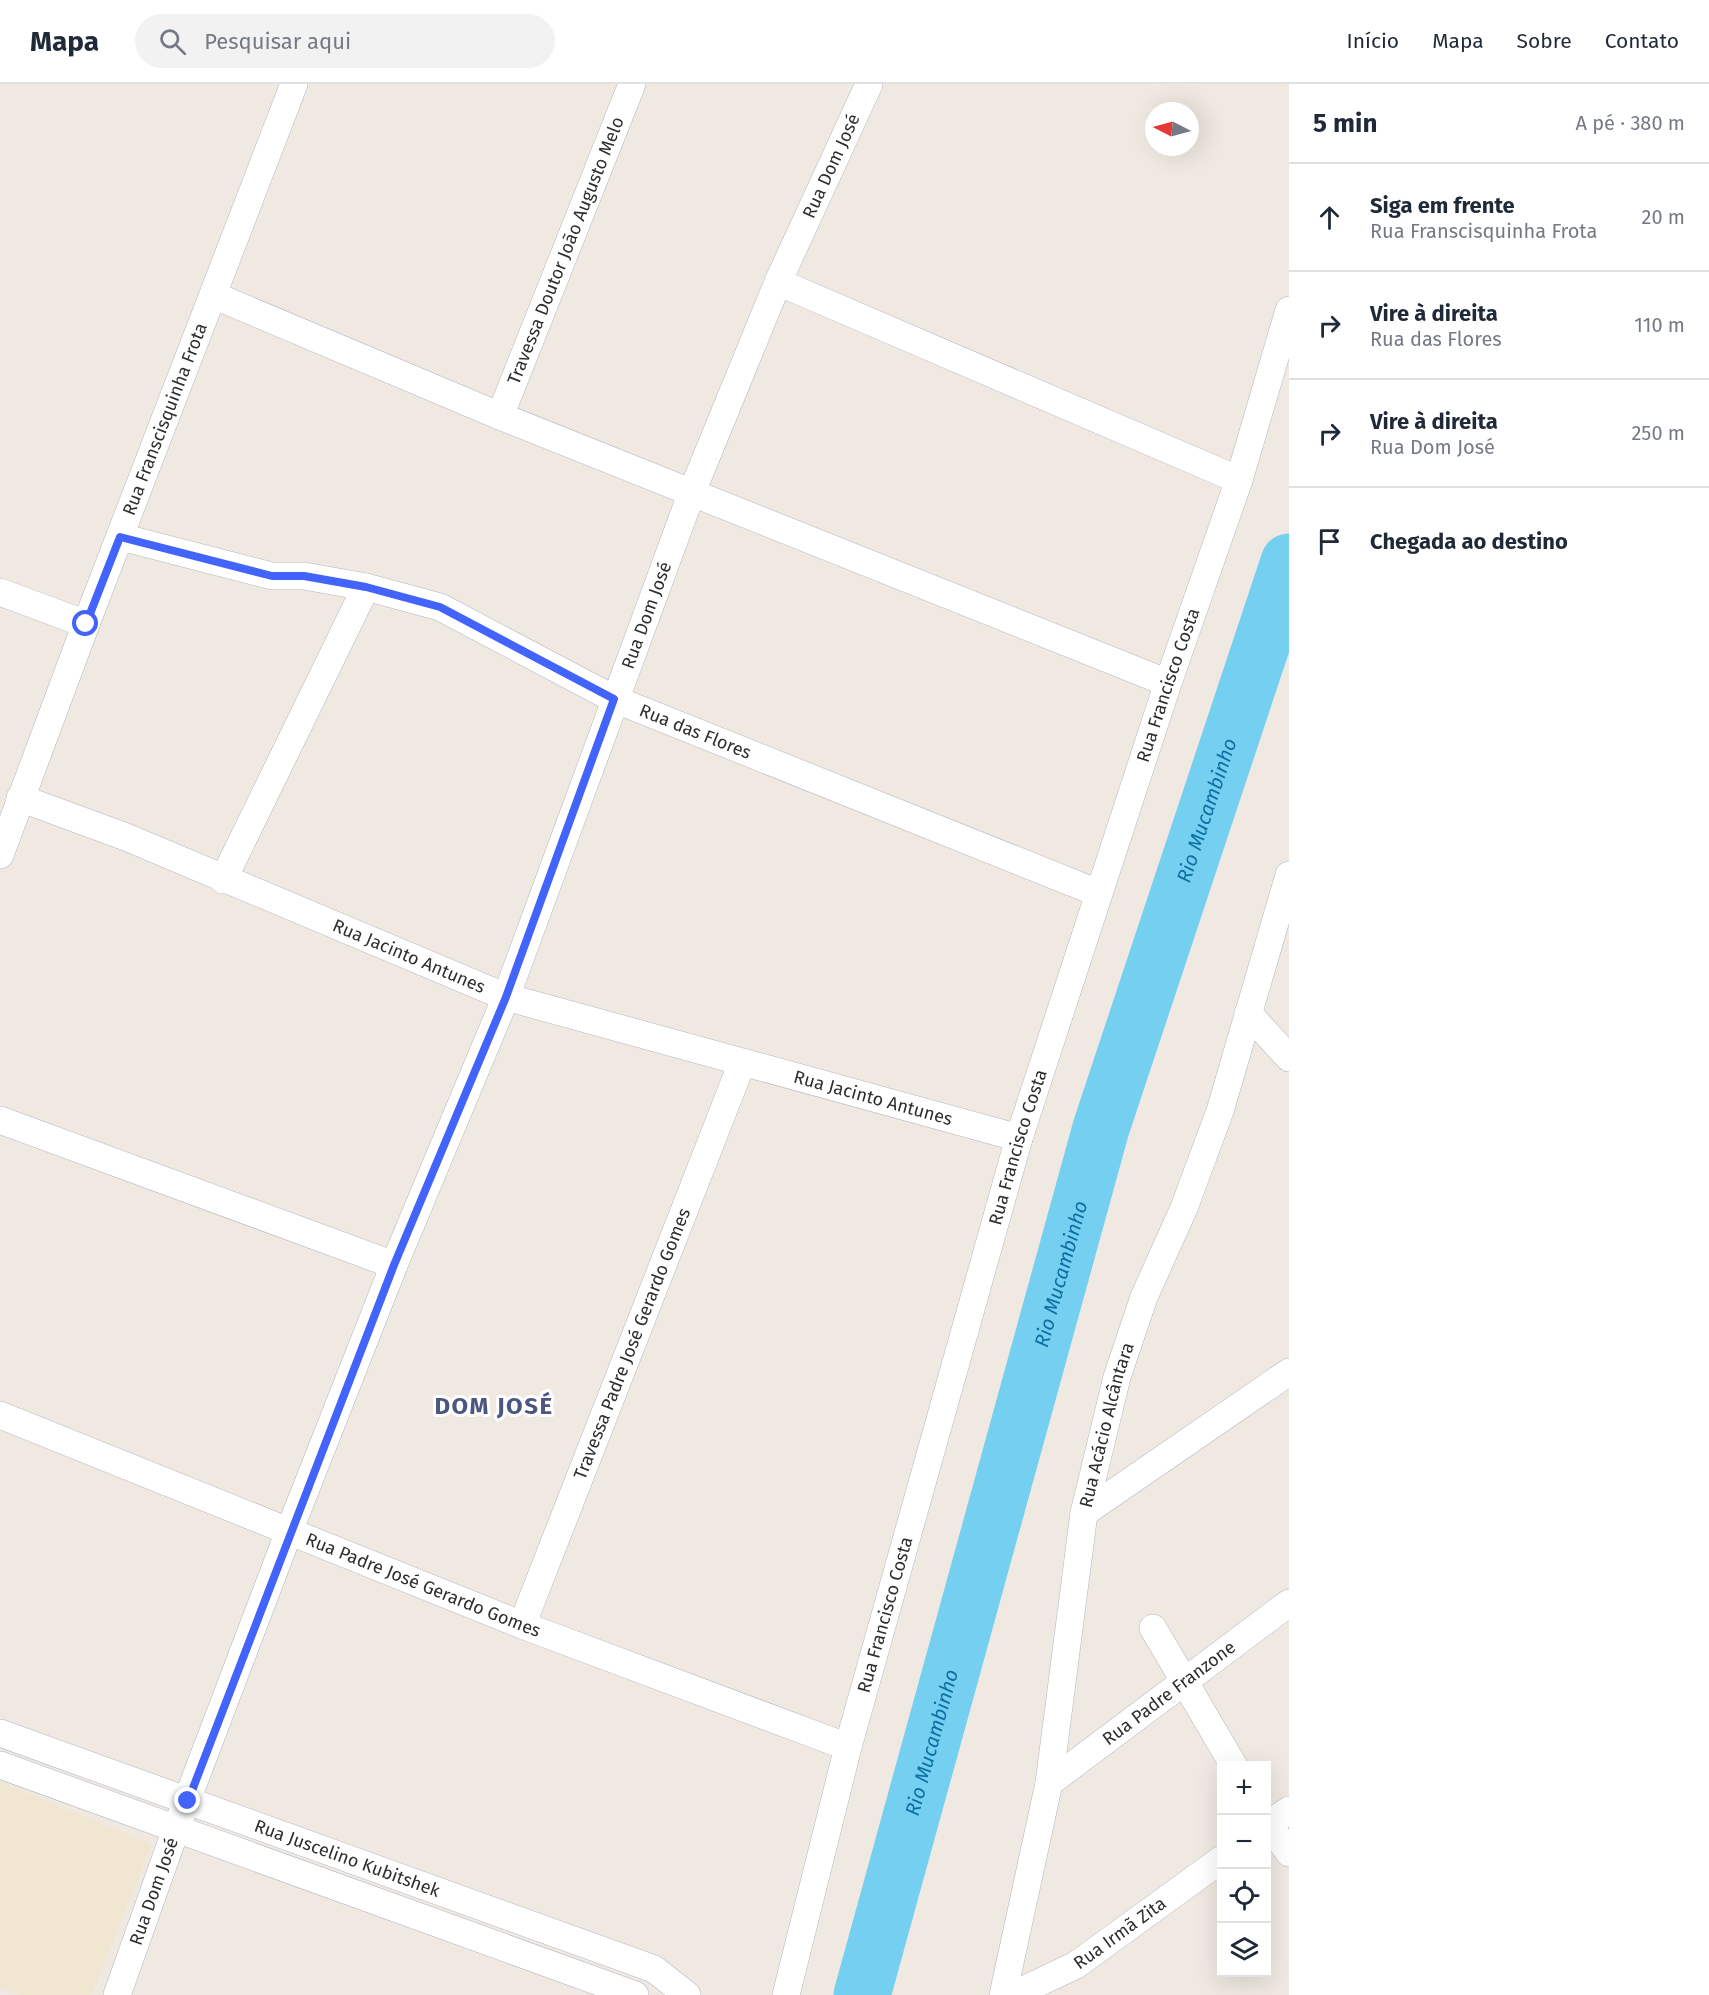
<!DOCTYPE html>
<html lang="pt">
<head>
<meta charset="utf-8">
<style>
	:root { --surface:#fff; --page:#f2f2f3; --text:#1f2937; --muted:#747a83; --line:#e0e1e3 }
	body { margin:0; font-family:"Fira Sans",sans-serif; background:var(--page); color:var(--text) }
	.controls { position:absolute; right:18px; bottom:18px; display:grid; overflow:hidden; border-radius:0px; box-shadow:0 6px 24px #0002 }
	.controls button { width:54px; height:54px; display:grid; place-items:center; padding:0; border:0; border-bottom:2px solid var(--line); background:var(--surface); color:var(--text); font:30px sans-serif }
	.compass { position:absolute; left:1145px; top:18px; width:54px; height:54px; border-radius:50%; background:var(--surface); box-shadow:0 6px 24px #0002; rotate:276deg }
	.stop { position:absolute; width:18px; height:18px; margin:-14px; border:4px solid #4264fb; border-radius:50%; background:#fff }
	.stop.end { background:#4264fb; border-color:#fff; box-shadow:0 2px 6px #0008 }
	.list { margin:0; padding:0; list-style:none }
	h2 { display:flex; justify-content:space-between; align-items:center; height:78px; margin:0; padding:0 24px; font-size:26px }
	h2 small { font-size:20px; font-weight:400; color:var(--muted) }
	.list li { display:grid; grid-template-columns:39px 1fr auto; gap:18px; align-items:center; box-sizing:border-box; height:108px; padding:0 24px; border-top:2px solid var(--line) }
	.list b { display:block; font-size:22px; white-space:nowrap }
	.list p { margin:0; font-size:20px; white-space:nowrap; color:var(--muted) }
	.list em { font-size:20px; font-style:normal; color:var(--muted) }
	.icon { flex:none; width:33px; height:33px; fill:none; stroke:currentColor; stroke-width:2; stroke-linecap:round; stroke-linejoin:round }
	.map { position:relative; flex:none; width:1289px; height:1911px; overflow:hidden }
	header { display:flex; align-items:center; gap:36px; box-sizing:border-box; height:84px; padding:0 30px; background:var(--surface); border-bottom:2px solid var(--line) }
	header strong { font-size:28px }
	nav { display:flex; gap:33px; margin-inline-start:auto; font-size:21px }
	.search { width:420px; height:54px; background:var(--page); display:flex; align-items:center; gap:15px; box-sizing:border-box; padding:0 21px; border-radius:33px; color:var(--muted); font-size:22px }
	main { display:flex }
	aside { flex:1; background:var(--surface) }
	.map>svg:first-child { display:block }
	.education { fill:#f0e6d1 }
	.lines { fill:none; stroke-linecap:round; stroke-linejoin:round }
	.river { stroke:#75cff0; stroke-width:57 }
	.minor-casing { stroke:#b4b7c1; stroke-width:28 }
	.minor { stroke:#fff; stroke-width:27 }
	.route { stroke:#4264fb; stroke-width:8 }
	.labels { text-anchor:middle; stroke-width:6; stroke-linejoin:round; paint-order:stroke }
	.street-label { font-size:18px; fill:#2e2e2e; stroke:#fff }
	.water-label { font-size:20px; font-style:italic; fill:#0d6fa3; stroke:#fff }
	.district-label { font-size:24px; font-weight:bold; letter-spacing:1.5px; fill:#4d5680; stroke:#fff }
</style>
</head>
<body>
<header>
<strong>Mapa</strong>
<div class="search"><svg class="icon" aria-label="search" viewBox="0 0 24 24"><circle cx="10" cy="10" r="6"/><path d="M15 15l6 6"/></svg>Pesquisar aqui</div>
<nav><a>Início</a><a>Mapa</a><a>Sobre</a><a>Contato</a></nav>
</header>
<main>
<div class="map">
<svg width="1289" height="1911" viewBox="0 0 1289 1911">
	<rect width="100%" height="100%" fill="#efe9e1"/>
	<polygon class="education" points="0,1698 152,1760 91,1911 19,1911 0,1903"/>
	<g class="lines">
		<path class="river" id="s1" d="M862,1911l239,-867 188,-566"/>
		<g class="minor-casing">
			<g id="minor">
				<polyline points="778,198 1239,396"/>
				<polyline points="213,211 500,332 1168,599"/>
				<path id="s2" d="M500,332l132,-332"/>
				<path id="s3" d="M121,453l151,39h32l62,11 74,20 174,92 484,194"/>
				<polyline points="0,508 86,540"/>
				<path id="s4" d="M20,714l106,39 380,160 513,141"/>
				<path id="s5" d="M0,771l86,-231 208,-540"/>
				<polyline points="223,796 366,503"/>
				<polyline points="1248,929 1289,974"/>
				<polyline points="0,1036 394,1181"/>
				<path id="s6" d="M0,1331l522,210 326,122"/>
				<polyline points="1084,1429 1289,1288"/>
				<path id="s7" d="M522,1541l220,-562"/>
				<polyline points="1153,1544 1234,1682"/>
				<path id="s8" d="M0,1649l654,236 33,26"/>
				<polyline points="0,1681 635,1911"/>
				<path id="s9" d="M1049,1699l240,-180"/>
				<polyline points="1266,1736 1289,1769"/>
				<polyline points="1266,1742 1289,1726"/>
				<path id="s10" d="M117,1911l59,-166 114,-300 104,-264 112,-268 186,-505 86,-210 91,-198"/>
				<path id="s11" d="M786,1911l62,-248 171,-609 149,-455 71,-203 50,-170"/>
				<path id="s12" d="M1003,1911l46,-212 35,-270 33,-136 27,-80 40,-89 36,-97 69,-236"/>
				<path id="s13" d="M1013,1911l63,-30 146,-106"/>
			</g>
		</g>
		<use href="#minor" class="minor"/>
	</g>
	<g class="lines">
		<polyline class="route" points="86,540 120,453 272,492 304,492 366,503 440,523 614,615 506,913 394,1181 188,1717"/>
	</g>
	<g class="labels">
		<g class="street-label">
			<text dy="6" stroke="none"><textPath href="#s10" startOffset="1964">Rua Dom José</textPath></text>
			<text dy="6" stroke="none"><textPath href="#s2" startOffset="178">Travessa Doutor João Augusto Melo</textPath></text>
			<text dy="6" stroke="none"><textPath href="#s5" startOffset="466">Rua Franscisquinha Frota</textPath></text>
			<text dy="6" stroke="none"><textPath href="#s10" startOffset="1478">Rua Dom José</textPath></text>
			<text dy="6" stroke="none"><textPath href="#s11" startOffset="1365">Rua Francisco Costa</textPath></text>
			<text dy="6" stroke="none"><textPath href="#s3" startOffset="612">Rua das Flores</textPath></text>
			<text dy="6" stroke="none"><textPath href="#s4" startOffset="420">Rua Jacinto Antunes</textPath></text>
			<text dy="6" stroke="none"><textPath href="#s4" startOffset="906">Rua Jacinto Antunes</textPath></text>
			<text dy="6" stroke="none"><textPath href="#s11" startOffset="879">Rua Francisco Costa</textPath></text>
			<text dy="6" stroke="none"><textPath href="#s7" startOffset="302">Travessa Padre José Gerardo Gomes</textPath></text>
			<text dy="6" stroke="none"><textPath href="#s12" startOffset="580">Rua Acácio Alcântara</textPath></text>
			<text dy="6" stroke="none"><textPath href="#s6" startOffset="456">Rua Padre José Gerardo Gomes</textPath></text>
			<text dy="6" stroke="none"><textPath href="#s11" startOffset="393">Rua Francisco Costa</textPath></text>
			<text dy="6" stroke="none"><textPath href="#s9" startOffset="150">Rua Padre Franzone</textPath></text>
			<text dy="6" stroke="none"><textPath href="#s8" startOffset="369">Rua Juscelino Kubitshek</textPath></text>
			<text dy="6" stroke="none"><textPath href="#s10" startOffset="110">Rua Dom José</textPath></text>
			<text dy="6" stroke="none"><textPath href="#s13" startOffset="124">Rua Irmã Zita</textPath></text>
		</g>
		<g class="water-label">
			<text dy="7" stroke="none"><textPath href="#s1" startOffset="1234">Rio Mucambinho</textPath></text>
			<text dy="7" stroke="none"><textPath href="#s1" startOffset="748">Rio Mucambinho</textPath></text>
			<text dy="7" stroke="none"><textPath href="#s1" startOffset="262">Rio Mucambinho</textPath></text>
		</g>
		<g class="district-label">
			<text x="494" y="1330">DOM JOSÉ</text>
		</g>
	</g>
</svg>
<div class="controls">
<button>+</button>
<button>−</button>
<button><svg class="icon" aria-label="locate" viewBox="0 0 24 24"><circle cx="12" cy="12" r="6"/><path d="M12 2v4M12 18v4M2 12h4M18 12h4"/></svg></button>
<button><svg class="icon" aria-label="layers" viewBox="0 0 24 24"><path d="M12 4l9 5-9 5-9-5zM3 14l9 5 9-5"/></svg></button>
</div>
<svg class="compass" viewBox="-18 -18 36 36"><path d="M0-13l5 13h-10z" fill="#e53935"/><path d="M0 13l5-13h-10z" fill="#747a83"/></svg>
<div class="stop" style="left:86px;top:540px"></div>
<div class="stop end" style="left:188px;top:1717px"></div>
</div>
<aside>
<h2>5 min<small>A pé · 380 m</small></h2>
<ul class="list">
<li><svg class="icon" aria-label="ahead" viewBox="0 0 24 24"><path d="M12 20V5M6 11l6-6 6 6"/></svg><div><b>Siga em frente</b><p>Rua Franscisquinha Frota</p></div><em>20 m</em></li>
<li><svg class="icon" aria-label="right" viewBox="0 0 24 24"><path d="M7 20v-9h11M14 6l5 5-5 5"/></svg><div><b>Vire à direita</b><p>Rua das Flores</p></div><em>110 m</em></li>
<li><svg class="icon" aria-label="right" viewBox="0 0 24 24"><path d="M7 20v-9h11M14 6l5 5-5 5"/></svg><div><b>Vire à direita</b><p>Rua Dom José</p></div><em>250 m</em></li>
<li><svg class="icon" aria-label="arrive" viewBox="0 0 24 24"><path d="M6 21V4h12l-3 4 3 4H6"/></svg><div><b>Chegada ao destino</b></div></li>
</ul>
</aside>
</main>
</body>
</html>
